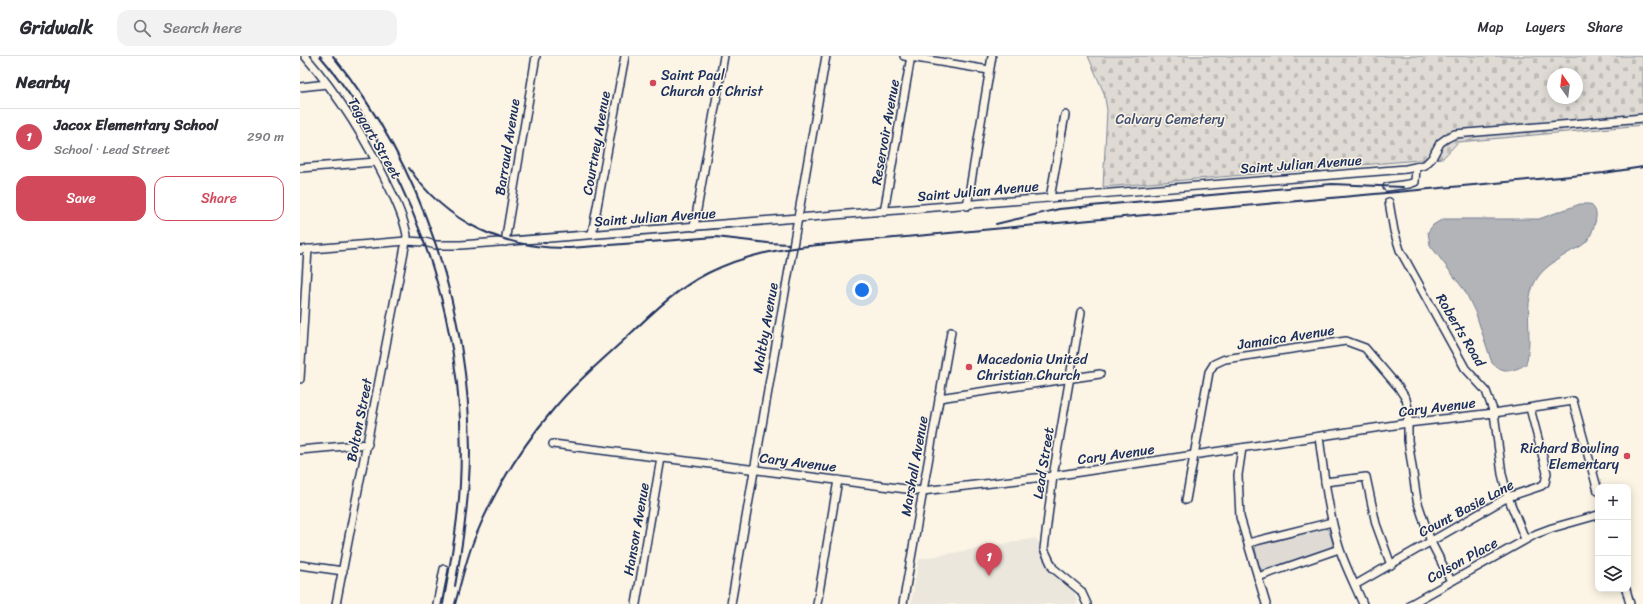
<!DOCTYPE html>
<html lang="en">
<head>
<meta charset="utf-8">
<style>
	:root { --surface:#fff; --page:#f2f2f3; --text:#2b2b33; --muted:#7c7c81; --line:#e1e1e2; --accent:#d1495b }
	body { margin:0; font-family:Sriracha,sans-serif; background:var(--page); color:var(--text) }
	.controls { position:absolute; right:12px; bottom:12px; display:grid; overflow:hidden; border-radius:8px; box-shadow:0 2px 10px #0003 }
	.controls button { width:36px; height:36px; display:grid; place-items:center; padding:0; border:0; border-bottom:1px solid var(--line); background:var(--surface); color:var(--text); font:20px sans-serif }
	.compass { position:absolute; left:1247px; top:12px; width:36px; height:36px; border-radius:50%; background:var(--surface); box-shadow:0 2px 10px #0003; rotate:346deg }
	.you { position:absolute; left:562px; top:234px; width:14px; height:14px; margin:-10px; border:3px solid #fff; border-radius:50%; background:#1a73e8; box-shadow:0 0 0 6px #1a73e833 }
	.badge { display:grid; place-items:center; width:26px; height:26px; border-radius:50%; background:var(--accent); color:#fff; font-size:13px; font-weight:700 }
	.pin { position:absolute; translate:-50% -33px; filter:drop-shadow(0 1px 2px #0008) }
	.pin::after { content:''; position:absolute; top:21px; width:14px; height:12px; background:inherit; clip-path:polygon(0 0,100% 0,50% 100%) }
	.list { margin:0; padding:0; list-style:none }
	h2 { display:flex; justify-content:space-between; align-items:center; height:52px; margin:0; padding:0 16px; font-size:17px }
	h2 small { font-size:13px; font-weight:400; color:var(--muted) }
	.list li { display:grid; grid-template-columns:26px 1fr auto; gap:12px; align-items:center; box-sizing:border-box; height:56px; padding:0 16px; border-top:1px solid var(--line) }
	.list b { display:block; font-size:15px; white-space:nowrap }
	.list p { margin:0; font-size:13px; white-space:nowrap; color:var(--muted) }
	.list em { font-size:13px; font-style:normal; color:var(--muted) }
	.actions { display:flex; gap:8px; padding:12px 16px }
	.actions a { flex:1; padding:9px 0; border:1px solid var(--accent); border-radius:12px; text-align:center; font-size:14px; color:var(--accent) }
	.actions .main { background:var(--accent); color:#fff }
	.icon { flex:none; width:22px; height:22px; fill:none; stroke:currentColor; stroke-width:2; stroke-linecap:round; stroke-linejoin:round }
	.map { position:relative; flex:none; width:1343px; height:548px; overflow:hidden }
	header { display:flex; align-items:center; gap:24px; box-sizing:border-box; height:56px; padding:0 20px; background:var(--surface); border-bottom:1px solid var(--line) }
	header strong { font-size:19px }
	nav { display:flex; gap:22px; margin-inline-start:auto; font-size:14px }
	.search { width:280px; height:36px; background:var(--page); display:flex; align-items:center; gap:10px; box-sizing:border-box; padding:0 14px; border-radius:12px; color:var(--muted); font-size:15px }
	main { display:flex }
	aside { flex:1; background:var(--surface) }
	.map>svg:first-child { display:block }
	.built { fill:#ece7dc }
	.cemetery { fill:url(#cemetery-stones); stroke:#7d8599; fill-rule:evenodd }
	.park { fill:#dfdbd4; stroke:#7d8599 }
	.water { fill:#b2b4b8; stroke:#767f94 }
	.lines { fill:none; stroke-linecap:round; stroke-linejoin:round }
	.minor-casing { stroke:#1b2f5e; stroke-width:10 }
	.minor { stroke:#fcf5e5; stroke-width:7 }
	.rail { stroke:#1b2f5e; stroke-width:2 }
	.poi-dot { fill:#d1495b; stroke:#fcf5e5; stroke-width:1.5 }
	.labels { text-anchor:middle; stroke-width:3; stroke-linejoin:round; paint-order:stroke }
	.poi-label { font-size:14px; fill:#1b2f5e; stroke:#fcf5e5; text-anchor:start }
	.park-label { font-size:14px; fill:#425176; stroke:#fcf5e5 }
	.street-label { font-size:14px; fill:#1b2f5e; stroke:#fcf5e5 }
</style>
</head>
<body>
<header>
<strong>Gridwalk</strong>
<div class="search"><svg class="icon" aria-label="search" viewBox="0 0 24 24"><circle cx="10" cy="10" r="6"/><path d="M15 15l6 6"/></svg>Search here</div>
<nav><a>Map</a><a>Layers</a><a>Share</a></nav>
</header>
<main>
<aside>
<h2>Nearby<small></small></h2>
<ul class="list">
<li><span class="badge">1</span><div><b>Jacox Elementary School</b><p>School · Lead Street</p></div><em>290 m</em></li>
</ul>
<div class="actions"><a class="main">Save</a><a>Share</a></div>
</aside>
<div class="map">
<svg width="1343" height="548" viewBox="0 0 1343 548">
	<defs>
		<pattern id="cemetery-stones" width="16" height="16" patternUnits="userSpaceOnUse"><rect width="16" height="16" fill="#dfdbd4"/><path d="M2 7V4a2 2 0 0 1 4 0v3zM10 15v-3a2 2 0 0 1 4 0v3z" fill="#bfbcb8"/></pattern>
	</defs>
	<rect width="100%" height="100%" fill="#fcf5e5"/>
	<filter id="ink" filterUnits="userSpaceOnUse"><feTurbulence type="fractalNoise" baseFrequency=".025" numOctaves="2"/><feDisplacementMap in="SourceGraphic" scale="8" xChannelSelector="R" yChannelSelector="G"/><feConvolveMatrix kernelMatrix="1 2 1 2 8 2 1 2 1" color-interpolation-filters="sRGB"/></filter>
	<g filter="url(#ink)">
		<polygon class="built" points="736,482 775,537 778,548 611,548 619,503"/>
		<path class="cemetery" d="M788,0h555v69l-185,17 -15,16 -340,29 4,-77 -3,-17zM1253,18h24v24h-24z"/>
		<polygon class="park" points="1024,472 1029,474 1033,488 1029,494 966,514 960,513 955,492 958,489"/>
		<path class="water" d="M1280,148h10c7,6 7,10 5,19 -2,6 -4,14 -9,19 -4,5 -12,7 -18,11 -8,5 -18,11 -25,18 -25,25 -8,63 -17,93 -12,8 -24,9 -34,-1l-16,-49 -11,-23 -35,-46 -2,-13 5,-7 10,-6h96z"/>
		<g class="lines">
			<g class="minor-casing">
				<g id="minor">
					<path d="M5,0c35,41 64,88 87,137 6,13 13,28 15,43l-71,368"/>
					<polyline points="604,0 689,14"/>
					<polyline points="0,31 27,28"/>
					<polyline points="0,112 76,106"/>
					<polyline points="1087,131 1109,128 1115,126 1116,111"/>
					<polyline points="750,142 765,59"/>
					<polyline points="1089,146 1094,175 1100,194 1165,312 1186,335 1194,357 1202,418 1208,441 1225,483"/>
					<polyline points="667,150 692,0"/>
					<polyline points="584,156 611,0"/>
					<polyline points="394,171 424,0"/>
					<polyline points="292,178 325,0"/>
					<polyline points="205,186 236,0"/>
					<path d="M0,194l106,-9 18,1 12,3h25c315,-24 630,-51 945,-76l19,-4 7,-7 8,-15 7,-5 8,-4 188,-16"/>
					<polyline points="781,256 753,420 744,493 753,512 781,535 787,548"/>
					<polyline points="0,323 8,193"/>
					<polyline points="639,342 800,318"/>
					<path d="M1019,381c5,37 9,74 20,110 6,19 16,38 24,57"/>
					<polyline points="253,388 622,435 753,420 1108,367 1194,357 1273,345 1298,435"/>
					<polyline points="942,392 938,419 940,461 966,548"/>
					<polyline points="0,394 68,388"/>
					<polyline points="1025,426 1066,421 1076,468 1091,509"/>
					<polyline points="886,444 909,316 914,308 925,303 1046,285 1065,292 1099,332 1106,343 1108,352 1108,384 1117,444 1131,486 1151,525"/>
					<polyline points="948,487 1032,466"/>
					<polyline points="0,509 43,515"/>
					<polyline points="958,521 1039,493"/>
					<polyline points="1055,529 1208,441 1241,430 1245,427 1247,417 1230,352"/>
					<polyline points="1326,533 1330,548"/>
					<polyline points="137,548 144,513"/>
					<polyline points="336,548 361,402"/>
					<polyline points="431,548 526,0"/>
					<polyline points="517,548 538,424"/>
					<polyline points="603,548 651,276"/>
					<polyline points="1111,548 1236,478 1252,472 1298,459"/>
				</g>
			</g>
			<use href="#minor" class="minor"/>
			<g class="rail">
				<path d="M20,0c27,31 49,67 68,104 52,99 78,211 72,324 -2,40 -10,80 -17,120"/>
				<path d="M33,0c90,111 136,253 137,395 0,45 -7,91 -15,135"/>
				<path d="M109,112c37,55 95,81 161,80l146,-11 52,6 21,1"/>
				<polyline points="696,168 759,153 834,146 1032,128 1103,131"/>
				<path d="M155,548c6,-21 11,-44 19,-64 19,-47 45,-90 78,-129 21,-26 48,-49 73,-72 25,-24 51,-50 83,-66 36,-18 70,-24 110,-28l786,-72 39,-6"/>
			</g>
		</g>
	</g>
	<g class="poi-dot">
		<circle cx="353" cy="27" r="4"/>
		<circle cx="669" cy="311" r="4"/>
		<circle cx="1327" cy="400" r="4"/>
	</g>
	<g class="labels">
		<g class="poi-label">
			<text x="361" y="24">Saint Paul<tspan x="361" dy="16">Church of Christ</tspan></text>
			<text x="677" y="308">Macedonia United<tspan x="677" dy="16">Christian Church</tspan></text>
			<text x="1319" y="397" text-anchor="end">Richard Bowling<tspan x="1319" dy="16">Elementary</tspan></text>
		</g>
		<g class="park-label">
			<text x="870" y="68">Calvary Cemetery</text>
		</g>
		<g class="street-label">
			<text transform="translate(585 76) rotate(-80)" y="5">Reservoir Avenue</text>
			<text transform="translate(75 82) rotate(60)" y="5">Taggart Street</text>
			<text transform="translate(296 87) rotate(-80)" y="5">Courtney Avenue</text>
			<text transform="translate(207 91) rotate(-81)" y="5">Barraud Avenue</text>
			<text transform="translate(1001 108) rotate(-4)" y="5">Saint Julian Avenue</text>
			<text transform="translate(678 135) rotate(-5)" y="5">Saint Julian Avenue</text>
			<text transform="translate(355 161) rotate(-4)" y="5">Saint Julian Avenue</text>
			<text transform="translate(465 272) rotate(-80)" y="5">Maltby Avenue</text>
			<text transform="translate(1161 274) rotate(59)" y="5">Roberts Road</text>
			<text transform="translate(986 281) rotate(-9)" y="5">Jamaica Avenue</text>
			<text transform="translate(1137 351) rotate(-7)" y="5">Cary Avenue</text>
			<text transform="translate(59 364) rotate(-79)" y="5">Bolton Street</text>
			<text transform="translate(816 398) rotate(-8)" y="5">Cary Avenue</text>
			<text transform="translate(498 406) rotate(7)" y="5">Cary Avenue</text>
			<text transform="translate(743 407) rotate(-81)" y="5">Lead Street</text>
			<text transform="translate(614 410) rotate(-80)" y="5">Marshall Avenue</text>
			<text transform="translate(1166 452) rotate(-28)" y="5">Count Basie Lane</text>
			<text transform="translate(336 473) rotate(-80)" y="5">Hanson Avenue</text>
			<text transform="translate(1162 504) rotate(-29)" y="5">Colson Place</text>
		</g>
	</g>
</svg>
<div class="controls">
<button>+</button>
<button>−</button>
<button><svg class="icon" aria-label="layers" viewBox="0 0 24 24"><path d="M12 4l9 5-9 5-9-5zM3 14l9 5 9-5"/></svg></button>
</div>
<svg class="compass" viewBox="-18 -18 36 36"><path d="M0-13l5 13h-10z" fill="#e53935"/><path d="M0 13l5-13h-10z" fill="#7c7c81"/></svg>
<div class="you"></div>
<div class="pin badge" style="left:689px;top:520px">1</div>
</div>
</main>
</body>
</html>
